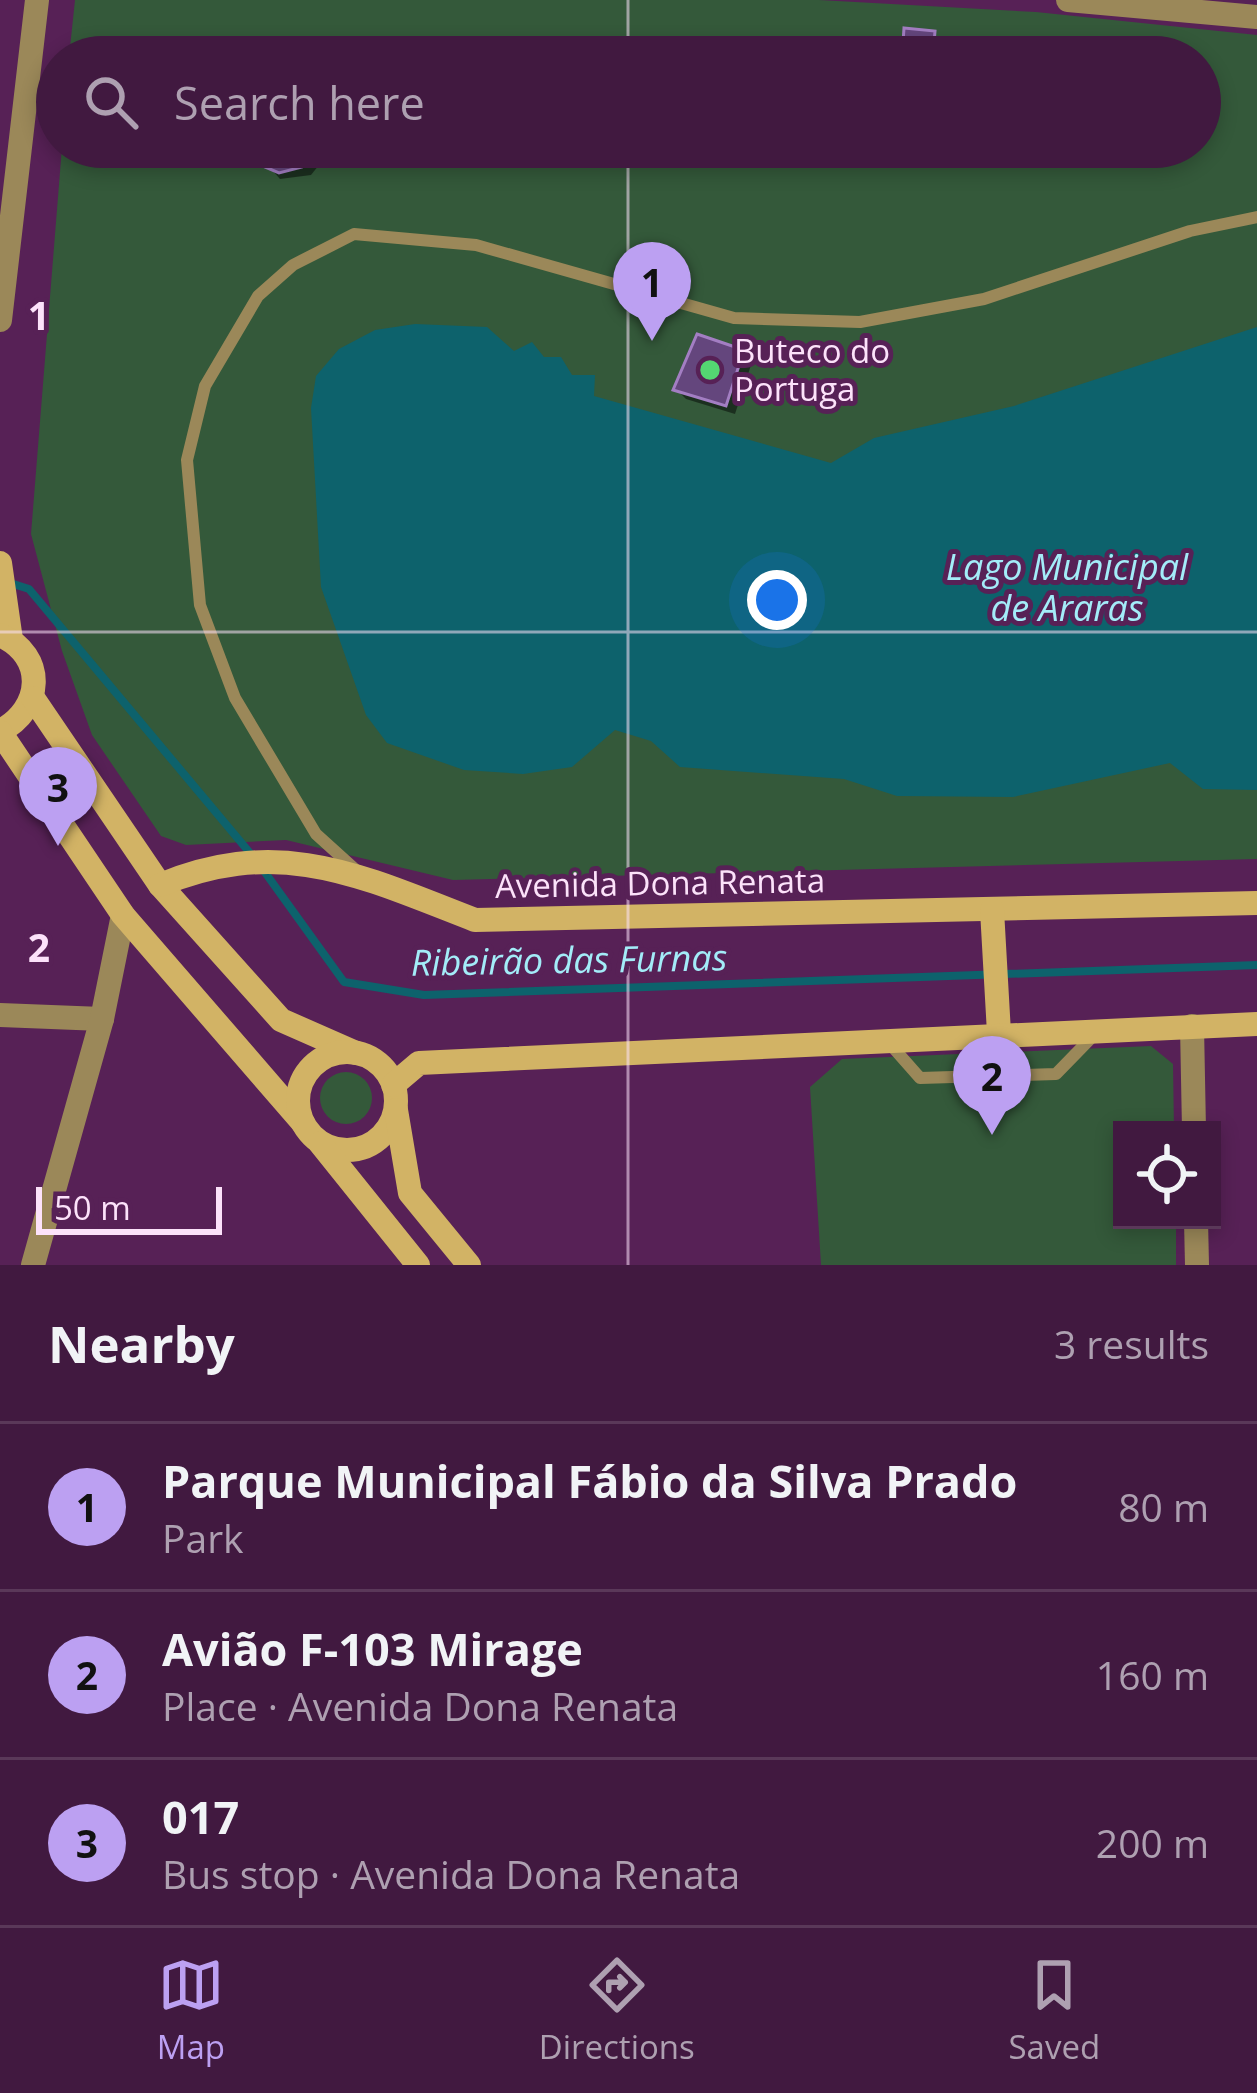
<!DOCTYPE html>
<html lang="en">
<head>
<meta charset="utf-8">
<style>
	:root { --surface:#411940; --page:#4c264b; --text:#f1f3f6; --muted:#aea0b1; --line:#5a3859; --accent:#bca0f2 }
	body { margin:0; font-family:"Open Sans",sans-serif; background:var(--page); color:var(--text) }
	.controls { position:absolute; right:36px; bottom:36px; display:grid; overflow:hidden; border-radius:0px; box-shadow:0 6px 18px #0003 }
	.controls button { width:108px; height:108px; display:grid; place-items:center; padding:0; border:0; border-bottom:3px solid var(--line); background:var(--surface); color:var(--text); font:60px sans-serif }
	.scale { position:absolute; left:36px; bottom:30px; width:186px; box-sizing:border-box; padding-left:12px; border:6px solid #fce2fa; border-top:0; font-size:33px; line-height:42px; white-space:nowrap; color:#fce2fa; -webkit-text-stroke:9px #572156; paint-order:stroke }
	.you { position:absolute; left:777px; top:600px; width:42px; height:42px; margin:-30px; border:9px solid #fff; border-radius:50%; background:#1a73e8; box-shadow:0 0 0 18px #1a73e833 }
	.badge { display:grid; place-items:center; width:78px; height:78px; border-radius:50%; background:var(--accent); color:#111; font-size:39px; font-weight:700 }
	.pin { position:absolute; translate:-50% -99px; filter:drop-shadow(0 3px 6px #0008) }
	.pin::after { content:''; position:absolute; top:63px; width:42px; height:36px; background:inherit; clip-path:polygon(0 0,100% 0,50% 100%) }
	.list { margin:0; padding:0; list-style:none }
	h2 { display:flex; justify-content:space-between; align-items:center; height:156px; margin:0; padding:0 48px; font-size:51px }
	h2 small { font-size:39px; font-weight:400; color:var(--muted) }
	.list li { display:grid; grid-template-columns:78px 1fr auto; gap:36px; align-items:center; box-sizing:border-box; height:168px; padding:0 48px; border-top:3px solid var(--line) }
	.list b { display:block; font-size:45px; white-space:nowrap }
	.list p { margin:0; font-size:39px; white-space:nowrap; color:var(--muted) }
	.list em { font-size:39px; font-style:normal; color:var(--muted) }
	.icon { flex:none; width:66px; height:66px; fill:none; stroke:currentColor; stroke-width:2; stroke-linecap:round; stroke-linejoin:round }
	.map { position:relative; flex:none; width:1257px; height:1265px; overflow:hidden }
	.search { position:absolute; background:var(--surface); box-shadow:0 6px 18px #0003; left:36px; right:36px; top:36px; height:132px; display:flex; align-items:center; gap:30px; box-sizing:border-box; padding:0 42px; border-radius:66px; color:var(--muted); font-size:45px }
	.sheet { height:660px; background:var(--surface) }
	nav { display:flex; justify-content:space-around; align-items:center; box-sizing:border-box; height:168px; border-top:3px solid var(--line); background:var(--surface); font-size:33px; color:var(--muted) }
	nav a { display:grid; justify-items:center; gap:6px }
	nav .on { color:var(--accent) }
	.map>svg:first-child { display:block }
	.green { fill:#34593a }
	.water { fill:#0d626c }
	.shadow { fill:#0007 }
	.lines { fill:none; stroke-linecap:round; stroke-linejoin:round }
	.stream { stroke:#0d626c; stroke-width:8 }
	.building { fill:#64467d; stroke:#a37ec3; stroke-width:3 }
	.lane { stroke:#9b8859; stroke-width:12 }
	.street { stroke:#9b8859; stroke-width:24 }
	.secondary { stroke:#d2b365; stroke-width:24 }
	.grid { fill:none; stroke:#fce2fa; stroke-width:3; stroke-opacity:0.55 }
	.poi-dot { fill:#54d672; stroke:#572156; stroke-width:4.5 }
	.labels { text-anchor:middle; stroke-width:10; stroke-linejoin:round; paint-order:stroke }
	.poi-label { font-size:33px; fill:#fce2fa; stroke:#572156; text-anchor:start }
	.street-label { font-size:33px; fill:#fce2fa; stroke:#572156 }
	.water-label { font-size:36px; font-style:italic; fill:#a3ecf8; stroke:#572156 }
	.grid-label { font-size:39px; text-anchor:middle; font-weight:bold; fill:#fce2fa; stroke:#572156; stroke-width:10; stroke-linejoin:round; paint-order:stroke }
</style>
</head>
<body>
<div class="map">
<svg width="1257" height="1265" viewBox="0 0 1257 1265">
	<rect width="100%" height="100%" fill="#572156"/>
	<g class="green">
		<polygon points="75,0 819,0 1036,12 1257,35 1257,859 453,880 286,840 186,845 161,836 92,735 62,651 31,534 62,147 1200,147 1200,57 69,57"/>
		<polygon points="1151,1046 1173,1064 1174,1130 1122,1130 1122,1220 1176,1220 1176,1265 821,1265 810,1087 842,1059"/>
		<circle cx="346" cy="1098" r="26"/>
	</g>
	<polygon class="water" points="415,324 487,327 514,351 532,342 544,357 561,357 572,375 595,375 594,396 831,463 874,438 1014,406 1257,327 1257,790 1203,789 1170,763 1013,797 897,796 844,779 680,767 651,741 615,730 572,767 523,774 464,770 387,743 366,715 321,587 311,408 316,376 339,349 375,330"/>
	<g class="shadow">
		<polygon points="934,34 947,47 946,57 905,57"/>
		<polygon points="252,147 321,147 323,160 311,175 280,179"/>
		<polygon points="743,353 752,362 735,414 686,399 677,390"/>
	</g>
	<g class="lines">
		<g class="stream">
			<polyline points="7,582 29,589 255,859"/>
			<polyline points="264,871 344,982 424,995 1257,965"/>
		</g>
	</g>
	<g class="building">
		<polygon points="904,28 935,31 933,57 902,57"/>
		<polygon points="248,147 315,147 302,167 279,173 258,164"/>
		<polygon points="697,334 744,350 726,406 673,390"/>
	</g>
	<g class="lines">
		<g class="lane">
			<polyline points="358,872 316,834 235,698 200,605 187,460 205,386 258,296 293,265 354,234 476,245 734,318 860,322 984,299 1190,231 1257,217"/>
			<polyline points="890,1044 920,1078 1056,1074 1095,1034"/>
		</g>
		<g class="street">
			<polyline points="1068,0 1257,17"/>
			<polyline points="0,320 37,0"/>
			<polyline points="0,1015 102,1019"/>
			<polyline points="1192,1026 1194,1130"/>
			<polyline points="1196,1220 1197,1265"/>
			<polyline points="33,1265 102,1019 123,915"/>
		</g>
		<g class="secondary">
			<polyline points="0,563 11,640"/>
			<path d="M0,635c47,21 43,74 0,96"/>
			<polyline points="33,698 160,885 281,1020 356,1053"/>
			<polyline points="0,732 123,915 303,1123"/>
			<path d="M160,885c121,-50 201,-9 315,35l782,-17"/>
			<polyline points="992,910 999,1033"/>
			<circle cx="347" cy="1101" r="49"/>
			<polyline points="393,1085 419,1063 1257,1024"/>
			<polyline points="396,1110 410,1193 469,1265"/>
			<polyline points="320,1143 418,1265"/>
		</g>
	</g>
	<path class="grid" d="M628,0v57M628,147v1118M0,632h1257"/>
	<circle class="poi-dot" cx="710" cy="370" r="12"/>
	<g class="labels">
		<g class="poi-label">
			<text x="734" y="363">Buteco do<tspan x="734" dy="38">Portuga</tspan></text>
		</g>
		<g class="street-label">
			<text transform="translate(660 883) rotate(-1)" y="12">Avenida Dona Renata</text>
		</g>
		<g class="water-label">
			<text x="1067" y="580">Lago Municipal<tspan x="1067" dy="41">de Araras</tspan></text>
			<text transform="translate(569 960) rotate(-1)" y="13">Ribeirão das Furnas</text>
		</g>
	</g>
	<g class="grid-label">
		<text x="39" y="330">1</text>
		<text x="39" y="962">2</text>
	</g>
</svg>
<div class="controls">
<button><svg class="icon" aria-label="locate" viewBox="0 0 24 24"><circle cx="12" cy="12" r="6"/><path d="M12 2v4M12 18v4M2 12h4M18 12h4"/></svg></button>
</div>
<div class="scale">50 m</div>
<div class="you"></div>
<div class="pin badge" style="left:652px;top:341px">1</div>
<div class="pin badge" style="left:992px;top:1135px">2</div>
<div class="pin badge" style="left:58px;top:846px">3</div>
<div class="search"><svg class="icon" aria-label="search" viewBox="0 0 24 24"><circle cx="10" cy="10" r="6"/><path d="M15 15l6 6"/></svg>Search here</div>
</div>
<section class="sheet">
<h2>Nearby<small>3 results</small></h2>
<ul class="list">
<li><span class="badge">1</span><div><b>Parque Municipal Fábio da Silva Prado</b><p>Park</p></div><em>80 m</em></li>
<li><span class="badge">2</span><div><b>Avião F-103 Mirage</b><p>Place · Avenida Dona Renata</p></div><em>160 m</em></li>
<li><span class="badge">3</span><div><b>017</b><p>Bus stop · Avenida Dona Renata</p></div><em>200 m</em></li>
</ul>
</section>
<nav>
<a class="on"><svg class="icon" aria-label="map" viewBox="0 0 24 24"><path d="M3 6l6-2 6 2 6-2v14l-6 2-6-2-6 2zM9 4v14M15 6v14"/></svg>Map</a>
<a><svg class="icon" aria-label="directions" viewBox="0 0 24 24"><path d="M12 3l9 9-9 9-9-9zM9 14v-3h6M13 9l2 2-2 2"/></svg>Directions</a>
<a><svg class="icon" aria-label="saved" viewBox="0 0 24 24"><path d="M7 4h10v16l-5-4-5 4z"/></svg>Saved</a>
</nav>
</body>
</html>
